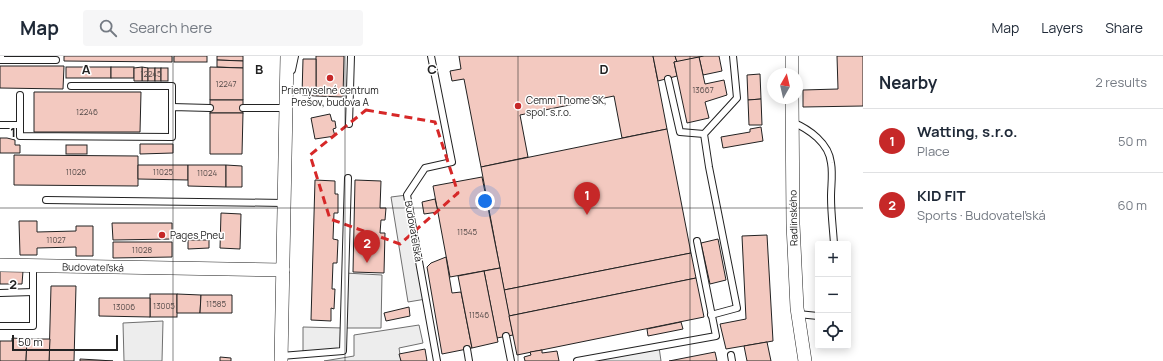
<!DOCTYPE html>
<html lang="en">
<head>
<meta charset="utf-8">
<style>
	:root { --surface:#fff; --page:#f6f6f7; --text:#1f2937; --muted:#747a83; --line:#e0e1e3; --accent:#c62828 }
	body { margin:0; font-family:Manrope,sans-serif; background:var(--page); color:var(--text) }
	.controls { position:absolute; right:12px; bottom:12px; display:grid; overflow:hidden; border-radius:4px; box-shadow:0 2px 10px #0003 }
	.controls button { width:36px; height:36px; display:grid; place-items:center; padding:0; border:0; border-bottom:1px solid var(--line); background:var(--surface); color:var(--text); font:20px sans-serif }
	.compass { position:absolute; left:767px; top:12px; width:36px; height:36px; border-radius:50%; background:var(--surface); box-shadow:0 2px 10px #0003; rotate:8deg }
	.scale { position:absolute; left:12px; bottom:10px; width:106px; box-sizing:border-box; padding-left:4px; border:2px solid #222; border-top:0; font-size:11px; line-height:14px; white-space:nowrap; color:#222; -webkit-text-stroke:3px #fff; paint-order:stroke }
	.you { position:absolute; left:485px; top:145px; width:14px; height:14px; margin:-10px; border:3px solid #fff; border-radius:50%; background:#1a73e8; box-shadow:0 0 0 6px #1a73e833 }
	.badge { display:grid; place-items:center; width:26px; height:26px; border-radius:50%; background:var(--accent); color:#fff; font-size:13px; font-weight:700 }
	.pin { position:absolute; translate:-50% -33px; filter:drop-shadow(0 1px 2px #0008) }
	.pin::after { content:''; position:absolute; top:21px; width:14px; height:12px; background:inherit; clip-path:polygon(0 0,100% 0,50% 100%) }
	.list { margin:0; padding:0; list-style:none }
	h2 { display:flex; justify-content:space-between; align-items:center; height:52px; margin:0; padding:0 16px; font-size:17px }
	h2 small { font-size:13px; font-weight:400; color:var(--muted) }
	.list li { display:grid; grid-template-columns:26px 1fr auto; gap:12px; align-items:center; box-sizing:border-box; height:64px; padding:0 16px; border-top:1px solid var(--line) }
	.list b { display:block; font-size:15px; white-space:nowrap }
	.list p { margin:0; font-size:13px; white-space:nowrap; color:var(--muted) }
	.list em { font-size:13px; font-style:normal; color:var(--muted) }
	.icon { flex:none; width:22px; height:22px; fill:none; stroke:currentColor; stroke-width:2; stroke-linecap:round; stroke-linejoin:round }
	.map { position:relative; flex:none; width:863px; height:305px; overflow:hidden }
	header { display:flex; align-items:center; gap:24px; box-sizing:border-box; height:56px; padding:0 20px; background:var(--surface); border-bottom:1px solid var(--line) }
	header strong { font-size:19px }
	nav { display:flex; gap:22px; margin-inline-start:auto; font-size:14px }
	.search { width:280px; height:36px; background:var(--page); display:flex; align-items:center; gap:10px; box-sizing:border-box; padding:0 14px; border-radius:4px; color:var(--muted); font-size:15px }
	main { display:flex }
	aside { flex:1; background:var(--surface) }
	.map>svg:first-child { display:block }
	.parking { fill:#ededed; stroke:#6f6f6f }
	.building { fill:#f3c9c0; stroke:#222 }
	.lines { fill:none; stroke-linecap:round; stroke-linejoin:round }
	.service-casing { stroke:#222; stroke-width:8 }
	.minor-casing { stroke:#222; stroke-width:14 }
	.service { stroke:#fff; stroke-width:6 }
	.minor { stroke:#fff; stroke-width:13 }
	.marked { fill:none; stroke:#d62828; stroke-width:3; stroke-dasharray:8 5; stroke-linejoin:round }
	.grid { fill:none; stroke:#222; stroke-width:1; stroke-opacity:0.55 }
	.poi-dot { fill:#c62828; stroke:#fff; stroke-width:1.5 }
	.labels { text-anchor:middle; stroke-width:3; stroke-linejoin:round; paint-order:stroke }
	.number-label { font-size:8px; fill:#564c4a }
	.poi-label { font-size:10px; fill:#222; stroke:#fff; text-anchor:start }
	.street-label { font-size:10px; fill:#222; stroke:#fff }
	.grid-label { font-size:13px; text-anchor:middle; font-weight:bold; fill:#222; stroke:#fff; stroke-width:3; stroke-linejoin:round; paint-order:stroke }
</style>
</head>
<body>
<header>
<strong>Map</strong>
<div class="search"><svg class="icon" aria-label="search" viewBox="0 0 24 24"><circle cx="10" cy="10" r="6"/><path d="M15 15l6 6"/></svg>Search here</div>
<nav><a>Map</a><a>Layers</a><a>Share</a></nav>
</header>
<main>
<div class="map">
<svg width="863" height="305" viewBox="0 0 863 305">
	<rect width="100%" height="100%" fill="#fff"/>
	<g class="parking">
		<polygon points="407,139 426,243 408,246 391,141"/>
		<polygon points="345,217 382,219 381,272 344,272 343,295 303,298 303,271 343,272"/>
		<polygon points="163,265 162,305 124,305 123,267"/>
		<polygon points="419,269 423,287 399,292 401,305 324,305 354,300 354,279"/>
		<polygon points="659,291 661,305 576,305"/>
	</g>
	<g class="building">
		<polygon points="64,0 172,0 172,6 64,5"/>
		<rect x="174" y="0" width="33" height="6"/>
		<polygon points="217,0 243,0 243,5 217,4"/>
		<polygon points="316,0 344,0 343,41 316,40"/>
		<polygon points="459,0 653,0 667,73 622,82 614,40 520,59 528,101 481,111 464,23 452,25 450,15 461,13"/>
		<polygon points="653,0 675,0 677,6 674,6 677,20 658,25"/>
		<polygon points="675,0 704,0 677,6"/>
		<polygon points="704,0 719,0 722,15 703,19 699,1"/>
		<polygon points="837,0 863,0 863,50 803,51 803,34 838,33"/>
		<polygon points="699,1 705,28 724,24 727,39 705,46 709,62 687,67 674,6"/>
		<polygon points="303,3 316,3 316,40 302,39"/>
		<polygon points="217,4 243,5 243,12 217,11"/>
		<polygon points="0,10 64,10 63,33 0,32"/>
		<rect x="66" y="11" width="45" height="11"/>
		<rect x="111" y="11" width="23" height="11"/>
		<polygon points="142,11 148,12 148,25 142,25"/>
		<polygon points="142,11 142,25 134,25 134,12"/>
		<polygon points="210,11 243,12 243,44 210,44"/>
		<rect x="148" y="12" width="7" height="13"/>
		<rect x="155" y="12" width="6" height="13"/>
		<rect x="161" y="12" width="7" height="13"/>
		<polygon points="760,18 761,43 748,44 747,19"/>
		<polygon points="34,36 141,36 140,76 34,76"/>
		<polygon points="761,43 762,69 749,69 748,44"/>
		<rect x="210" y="44" width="33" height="13"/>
		<polygon points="210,57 243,57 242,98 210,98"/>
		<polygon points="330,58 332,65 335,65 336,72 333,73 335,80 315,83 311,62"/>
		<polygon points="761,71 763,85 723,92 721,81 750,76 750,73"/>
		<polygon points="667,73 691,197 504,234 481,111"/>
		<polygon points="0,82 7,82 15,84 15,89 20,89 20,97 0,97"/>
		<polygon points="140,88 173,88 173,97 140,98"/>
		<rect x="66" y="89" width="21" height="9"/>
		<polygon points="14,99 138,100 138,130 14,129"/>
		<polygon points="138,109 188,109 188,124 138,123"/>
		<polygon points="188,109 226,109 226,131 188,130"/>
		<polygon points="226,109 242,110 242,131 226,131"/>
		<polygon points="482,121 500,212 450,221 433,130"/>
		<polygon points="315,124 335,125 335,138 338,138 338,157 334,157 333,183 338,184 337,207 333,207 332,233 335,233 334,253 331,252 331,265 311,264"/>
		<polygon points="355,124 381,125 380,152 386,152 385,164 381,164 380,177 385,177 384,217 353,216"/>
		<polygon points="435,143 438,156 424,158 422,146"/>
		<polygon points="221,157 241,158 240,193 220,192"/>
		<polygon points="19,165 37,165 37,176 76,175 76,170 93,170 93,200 76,200 76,191 37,192 37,199 20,199"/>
		<polygon points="112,167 172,167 172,183 113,184"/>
		<polygon points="767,179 773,285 726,293 720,268 746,263 742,180"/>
		<polygon points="718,183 726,224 710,228 701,187"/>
		<polygon points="188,184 209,184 209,192 188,193"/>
		<polygon points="113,186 172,186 172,201 113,202"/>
		<polygon points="691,197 696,222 509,260 504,234"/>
		<polygon points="446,201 452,237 461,236 472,292 442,298 427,211 431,207"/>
		<polygon points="500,212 513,279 497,282 484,215"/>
		<polygon points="0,215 23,215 22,228 0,228"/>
		<polygon points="484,215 498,286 472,292 458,220"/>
		<polygon points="696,222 704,261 517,299 509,260"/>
		<polygon points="51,230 76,230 74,305 49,305"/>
		<rect x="150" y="238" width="27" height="23"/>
		<polygon points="177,238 201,239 200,257 177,257"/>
		<polygon points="201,239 232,239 232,257 200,257"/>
		<polygon points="99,242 150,242 150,261 99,260"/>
		<polygon points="409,251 410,260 386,265 384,257"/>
		<polygon points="681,266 683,273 648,280 647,273"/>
		<polygon points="12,282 27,283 26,305 0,305 0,285 12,285"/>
		<polygon points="27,283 50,283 49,305 26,305"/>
		<polygon points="767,286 771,305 747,305 744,290"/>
		<polygon points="425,293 427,305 401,305 399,298"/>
		<polygon points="542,294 542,297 557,295 559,305 525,305 524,301 531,299 530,296"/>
		<polygon points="715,296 717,305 669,305"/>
		<polygon points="220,301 231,302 231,305 220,305"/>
		<polygon points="80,303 98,304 113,305 80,305"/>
	</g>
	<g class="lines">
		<g class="service-casing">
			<g id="service">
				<polyline points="1,0 1,4 56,4"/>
				<polyline points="431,0 452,106 425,112 407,139 437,305"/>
				<polyline points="292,14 295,0"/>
				<polyline points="668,23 680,76 704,78"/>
				<polyline points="71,30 172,30 172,51"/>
				<polyline points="20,39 20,80 172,81 172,51 210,52"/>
				<polyline points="243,52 286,52"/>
				<path d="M792,66c17,7 37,21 39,41 2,11 0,23 0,34 0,16 2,31 3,47"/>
				<polyline points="349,68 351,0"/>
				<polyline points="0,69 20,69"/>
				<polyline points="46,144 284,147"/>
				<polyline points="0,237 33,236"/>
				<polyline points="798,258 818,260"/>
				<polyline points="711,259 737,252 709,111 704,78 737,42 733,0"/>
				<polyline points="0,270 33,270 33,210"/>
				<polyline points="506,280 511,305"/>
				<polyline points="467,293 469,305"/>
				<polyline points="731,299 732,305"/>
				<polyline points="281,300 343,295 348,122"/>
				<polyline points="577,305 716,280 697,185"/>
			</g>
		</g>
		<g class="minor-casing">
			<g id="minor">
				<polyline points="792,0 792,18"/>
				<polyline points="792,42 793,168 797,252 805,305"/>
				<polyline points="0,209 283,214"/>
				<polyline points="281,305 287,0"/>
			</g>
		</g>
		<use href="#service" class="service"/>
		<use href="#minor" class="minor"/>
	</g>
	<path class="marked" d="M366,54l69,12 23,71 -58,51 -70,-25 -20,-64z"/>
	<path class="grid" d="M173,0v305M345,0v305M518,0v305M690,0v305M0,152h863"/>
	<g class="poi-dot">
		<circle cx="330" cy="22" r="4"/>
		<circle cx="518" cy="50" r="4"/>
		<circle cx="162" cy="179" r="4"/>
	</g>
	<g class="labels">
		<g class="number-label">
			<text x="151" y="21">12245</text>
			<text x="226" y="31">12247</text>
			<text x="703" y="37">13667</text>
			<text x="87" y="59">12246</text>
			<text x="76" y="119">11026</text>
			<text x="163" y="119">11025</text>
			<text x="207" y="120">11024</text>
			<text x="467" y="179">11545</text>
			<text x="56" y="187">11027</text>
			<text x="142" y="197">11028</text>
			<text x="216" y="251">11585</text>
			<text x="164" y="253">13005</text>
			<text x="124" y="254">13006</text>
			<text x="479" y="262">11546</text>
		</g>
		<g class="poi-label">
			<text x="330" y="38" text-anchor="middle">Priemyselné centrum<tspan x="330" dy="12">Prešov, budova A</tspan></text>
			<text x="526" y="48">Cemm Thome SK,<tspan x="526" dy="12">spol. s.r.o.</tspan></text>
			<text x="170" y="183">Pages Pneu</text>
		</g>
		<g class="street-label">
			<text transform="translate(793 162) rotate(-91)" y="4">Radlinského</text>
			<text transform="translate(414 175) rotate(80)" y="4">Budovateľská</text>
			<text transform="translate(93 211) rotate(1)" y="4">Budovateľská</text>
		</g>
	</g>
	<g class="grid-label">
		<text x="86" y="18">A</text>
		<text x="259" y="18">B</text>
		<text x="432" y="18">C</text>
		<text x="604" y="18">D</text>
		<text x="13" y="81">1</text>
		<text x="13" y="233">2</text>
	</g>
</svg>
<div class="controls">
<button>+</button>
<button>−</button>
<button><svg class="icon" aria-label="locate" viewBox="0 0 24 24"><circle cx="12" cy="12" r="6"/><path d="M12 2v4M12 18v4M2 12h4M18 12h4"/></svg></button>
</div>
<svg class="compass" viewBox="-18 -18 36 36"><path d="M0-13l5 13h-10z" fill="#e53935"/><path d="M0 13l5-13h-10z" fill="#747a83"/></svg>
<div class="scale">50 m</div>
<div class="you"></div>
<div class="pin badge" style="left:587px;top:159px">1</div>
<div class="pin badge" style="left:367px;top:207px">2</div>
</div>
<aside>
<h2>Nearby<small>2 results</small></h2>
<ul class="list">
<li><span class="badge">1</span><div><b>Watting, s.r.o.</b><p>Place</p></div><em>50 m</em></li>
<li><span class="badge">2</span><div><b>KID FIT</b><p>Sports · Budovateľská</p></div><em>60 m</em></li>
</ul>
</aside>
</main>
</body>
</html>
